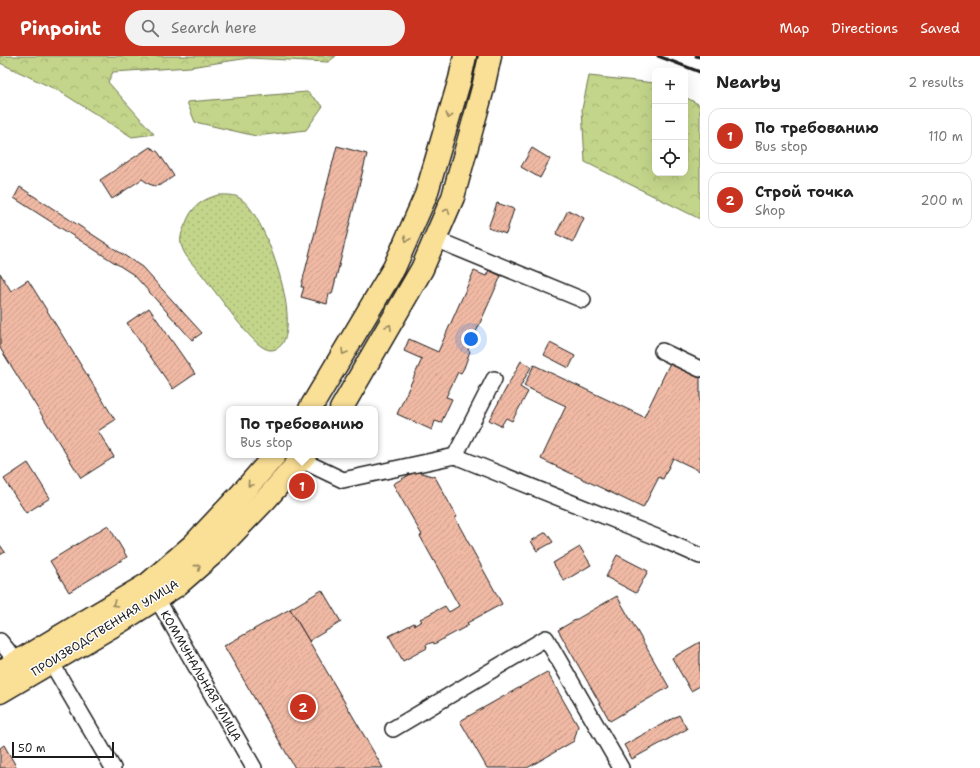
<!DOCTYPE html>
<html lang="en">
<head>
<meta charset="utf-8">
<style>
	:root { --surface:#fff; --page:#f2f2f2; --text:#222; --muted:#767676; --line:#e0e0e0; --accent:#c8321e }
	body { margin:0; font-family:"Shantell Sans",sans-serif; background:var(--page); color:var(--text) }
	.controls { position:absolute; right:12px; top:12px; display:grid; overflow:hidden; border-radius:8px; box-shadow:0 4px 16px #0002 }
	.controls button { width:36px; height:36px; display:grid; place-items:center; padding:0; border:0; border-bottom:1px solid var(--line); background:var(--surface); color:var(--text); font:20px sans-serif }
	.scale { position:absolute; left:12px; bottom:10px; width:102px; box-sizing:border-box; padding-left:4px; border:2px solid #1c1c1c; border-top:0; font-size:11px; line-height:14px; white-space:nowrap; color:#1c1c1c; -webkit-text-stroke:3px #fff; paint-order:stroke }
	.you { position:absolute; left:471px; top:283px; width:14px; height:14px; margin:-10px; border:3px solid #fff; border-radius:50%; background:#1a73e8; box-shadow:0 0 0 6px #1a73e833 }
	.badge { display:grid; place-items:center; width:26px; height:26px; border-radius:50%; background:var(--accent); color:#fff; font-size:13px; font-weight:700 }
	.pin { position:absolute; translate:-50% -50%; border:2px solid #fff; box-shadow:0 1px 4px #0006 }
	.popup { position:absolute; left:226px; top:350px; width:152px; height:52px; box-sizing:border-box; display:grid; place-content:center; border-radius:8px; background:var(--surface); filter:drop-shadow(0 1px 3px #0005); font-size:13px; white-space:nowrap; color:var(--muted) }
	.popup b { font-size:15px; color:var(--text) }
	.popup::after { content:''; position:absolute; left:50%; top:100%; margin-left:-8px; border:8px solid transparent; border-top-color:var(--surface) }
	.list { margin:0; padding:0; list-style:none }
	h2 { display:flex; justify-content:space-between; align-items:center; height:52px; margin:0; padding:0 16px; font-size:17px }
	h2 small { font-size:13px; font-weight:400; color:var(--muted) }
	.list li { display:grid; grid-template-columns:26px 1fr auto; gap:12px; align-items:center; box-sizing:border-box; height:56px; margin:0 8px 8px; padding:0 8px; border:1px solid var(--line); border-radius:12px }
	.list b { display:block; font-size:15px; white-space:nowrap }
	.list p { margin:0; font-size:13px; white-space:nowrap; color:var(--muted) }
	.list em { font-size:13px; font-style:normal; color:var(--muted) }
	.icon { flex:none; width:22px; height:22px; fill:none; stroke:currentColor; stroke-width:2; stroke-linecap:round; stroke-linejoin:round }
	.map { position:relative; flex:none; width:700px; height:712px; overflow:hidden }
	header { display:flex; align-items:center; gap:24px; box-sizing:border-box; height:56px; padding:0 20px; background:var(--accent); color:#fff }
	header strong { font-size:19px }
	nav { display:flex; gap:22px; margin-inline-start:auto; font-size:14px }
	.search { width:280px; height:36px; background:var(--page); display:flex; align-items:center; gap:10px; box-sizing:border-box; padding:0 14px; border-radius:22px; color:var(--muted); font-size:15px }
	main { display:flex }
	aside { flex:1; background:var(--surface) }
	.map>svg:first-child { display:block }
	.grass { fill:url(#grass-dots); stroke:#707853 }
	.forest { fill:url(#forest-crowns); stroke:#707853 }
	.building { fill:url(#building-hatch); stroke:#1c1c1c }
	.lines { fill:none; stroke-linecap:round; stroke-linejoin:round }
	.minor-casing { stroke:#1c1c1c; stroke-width:18 }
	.highway-casing { stroke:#1c1c1c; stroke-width:25 }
	.minor { stroke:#fff; stroke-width:15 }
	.highway { stroke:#fadf96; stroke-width:22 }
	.rail { stroke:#1c1c1c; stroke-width:3 }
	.oneway { stroke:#96875f }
	.labels { text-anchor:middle; stroke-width:3; stroke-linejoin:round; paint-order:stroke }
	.street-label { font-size:12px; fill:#1c1c1c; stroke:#fff }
</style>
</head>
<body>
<header>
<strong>Pinpoint</strong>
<div class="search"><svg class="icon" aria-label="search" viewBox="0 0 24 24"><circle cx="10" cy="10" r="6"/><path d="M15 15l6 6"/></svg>Search here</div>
<nav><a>Map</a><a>Directions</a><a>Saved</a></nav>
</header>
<main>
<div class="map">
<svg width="700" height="712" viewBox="0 0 700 712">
	<defs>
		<pattern id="grass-dots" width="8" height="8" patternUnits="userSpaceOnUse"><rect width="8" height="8" fill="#c3d58a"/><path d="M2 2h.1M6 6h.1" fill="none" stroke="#a7b676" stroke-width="1.8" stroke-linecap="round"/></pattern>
		<pattern id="forest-crowns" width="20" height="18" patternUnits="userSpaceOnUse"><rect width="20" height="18" fill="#c3d58a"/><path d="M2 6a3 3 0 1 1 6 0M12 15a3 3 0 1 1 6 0" fill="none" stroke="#a7b676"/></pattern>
		<pattern id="building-hatch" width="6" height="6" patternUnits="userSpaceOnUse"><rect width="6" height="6" fill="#f0b9a4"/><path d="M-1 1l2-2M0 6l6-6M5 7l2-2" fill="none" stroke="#cd9e8d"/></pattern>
	</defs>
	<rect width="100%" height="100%" fill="#fff"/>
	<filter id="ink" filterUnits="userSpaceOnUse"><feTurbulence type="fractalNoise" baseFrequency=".025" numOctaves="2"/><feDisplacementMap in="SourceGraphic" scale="8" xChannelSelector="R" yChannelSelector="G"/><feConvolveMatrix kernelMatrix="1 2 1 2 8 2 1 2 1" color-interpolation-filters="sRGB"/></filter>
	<g filter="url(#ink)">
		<path class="grass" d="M218,139c8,0 17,-1 23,4 25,15 70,146 31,151 -12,1 -27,-20 -34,-28 -12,-15 -23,-31 -35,-46 -8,-10 -19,-19 -22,-32 -2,-9 4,-18 7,-26 6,-13 16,-19 30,-23z"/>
		<g class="forest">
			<polygon points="0,0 336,0 328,6 249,2 190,11 113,16 108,26 154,78 132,81 59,35 0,7"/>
			<polygon points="589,20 655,27 655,117 685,117 685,41 700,49 700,163 585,106 582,53"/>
			<polygon points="307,36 323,50 306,74 256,80 195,66 187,46"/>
		</g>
		<g class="building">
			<polygon points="337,90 367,98 332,238 329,238 327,248 301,241 304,231 301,231"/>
			<polygon points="150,91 158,96 174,120 161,129 155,130 149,128 142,123 112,143 100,124"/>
			<polygon points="532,92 550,103 540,122 521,111"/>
			<polygon points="20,131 142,211 202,277 192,284 134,219 14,142"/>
			<polygon points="497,147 514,153 506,178 488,172"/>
			<polygon points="568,154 584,162 573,186 556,178"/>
			<polygon points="489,214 501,220 468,294 470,295 464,312 461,317 458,316 446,341 452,343 441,367 435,365 432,374 397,358 422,303 404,295 409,283 438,296 474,215 486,220"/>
			<polygon points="0,217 11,235 28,224 115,364 98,375 114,401 81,422 0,292"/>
			<polygon points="149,252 195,318 173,333 127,267"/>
			<polygon points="550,287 575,300 569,312 544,299"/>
			<polygon points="521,305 531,311 520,331 528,336 512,365 506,362 501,370 489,364"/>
			<polygon points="670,307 700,321 700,415 673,402 663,423 659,421 643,452 541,403 566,350 524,330 534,309 644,361"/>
			<polygon points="28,407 50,442 26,457 4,423"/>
			<polygon points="416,415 435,421 457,461 455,462 502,548 467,567 469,569 434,588 433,586 426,589 427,592 403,605 389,580 414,567 415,569 422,565 420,563 445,550 449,556 459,550 420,480 422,479 393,428"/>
			<polygon points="108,469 127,501 69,536 50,505"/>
			<polygon points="546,476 553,486 537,495 531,485"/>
			<polygon points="0,489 5,496 0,499"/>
			<polygon points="580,491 591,509 564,525 553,507"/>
			<polygon points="617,499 648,515 636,537 606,521"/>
			<polygon points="322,534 341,566 309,585 290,553"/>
			<polygon points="617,540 669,631 610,665 558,574"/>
			<polygon points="290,553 309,585 383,712 295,712 224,590"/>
			<polygon points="700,586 700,630 691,635 672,602"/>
			<polygon points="547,616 578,670 574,685 527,712 487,712 460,665"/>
			<polygon points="679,659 687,673 632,703 624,689"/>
			<polygon points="4,689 17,712 0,712 0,692"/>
		</g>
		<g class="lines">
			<g class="minor-casing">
				<g id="minor">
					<polyline points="435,183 583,244"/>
					<polyline points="662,295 700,313"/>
					<polyline points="455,400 494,323"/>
					<polyline points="301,404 343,424 455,400 659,482 700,500"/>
					<polyline points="152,534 254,712"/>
					<polyline points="0,585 17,606"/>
					<polyline points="51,606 113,712"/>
					<polyline points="393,673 546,582 621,712"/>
				</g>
			</g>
			<g class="highway-casing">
				<g id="highway">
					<polyline points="310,353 394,212 426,139 460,23 465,0"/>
					<polyline points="341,353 422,213 453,141 483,32 490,0"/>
					<polyline points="0,616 148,528 193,489 242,437 275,399"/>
					<polyline points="0,636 121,565 176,530 215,496 267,442 305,399"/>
				</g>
			</g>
			<use href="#minor" class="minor"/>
			<use href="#highway" class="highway"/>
			<g class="rail">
				<polyline points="658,0 700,16"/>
				<polyline points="696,0 700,1"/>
			</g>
		</g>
		<defs><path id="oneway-chevron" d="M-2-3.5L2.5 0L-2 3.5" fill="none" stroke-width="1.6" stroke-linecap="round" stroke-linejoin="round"/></defs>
		<g class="oneway">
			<use href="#oneway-chevron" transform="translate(449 60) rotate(106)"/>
			<use href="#oneway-chevron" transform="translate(447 155) rotate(-67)"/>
			<use href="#oneway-chevron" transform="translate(407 183) rotate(114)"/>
			<use href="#oneway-chevron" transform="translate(389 271) rotate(-60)"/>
			<use href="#oneway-chevron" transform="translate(344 296) rotate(121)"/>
			<use href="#oneway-chevron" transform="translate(250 428) rotate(131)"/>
			<use href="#oneway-chevron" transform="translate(198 511) rotate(-41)"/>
			<use href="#oneway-chevron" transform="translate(115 548) rotate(150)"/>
		</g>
	</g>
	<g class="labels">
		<g class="street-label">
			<text transform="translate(105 572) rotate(-32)" y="4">ПРОИЗВОДСТВЕННАЯ УЛИЦА</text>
			<text transform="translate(201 620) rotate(60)" y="4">КОММУНАЛЬНАЯ УЛИЦА</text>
		</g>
	</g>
</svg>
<div class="controls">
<button>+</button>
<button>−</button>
<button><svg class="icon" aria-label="locate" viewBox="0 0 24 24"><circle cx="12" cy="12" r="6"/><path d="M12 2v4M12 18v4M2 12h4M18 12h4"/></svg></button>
</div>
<div class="scale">50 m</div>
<div class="you"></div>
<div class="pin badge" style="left:302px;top:430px">1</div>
<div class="popup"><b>По требованию</b>Bus stop</div>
<div class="pin badge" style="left:303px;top:651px">2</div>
</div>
<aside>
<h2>Nearby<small>2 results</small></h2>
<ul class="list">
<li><span class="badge">1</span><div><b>По требованию</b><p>Bus stop</p></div><em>110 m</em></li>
<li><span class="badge">2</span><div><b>Строй точка</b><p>Shop</p></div><em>200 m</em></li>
</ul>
</aside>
</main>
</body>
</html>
